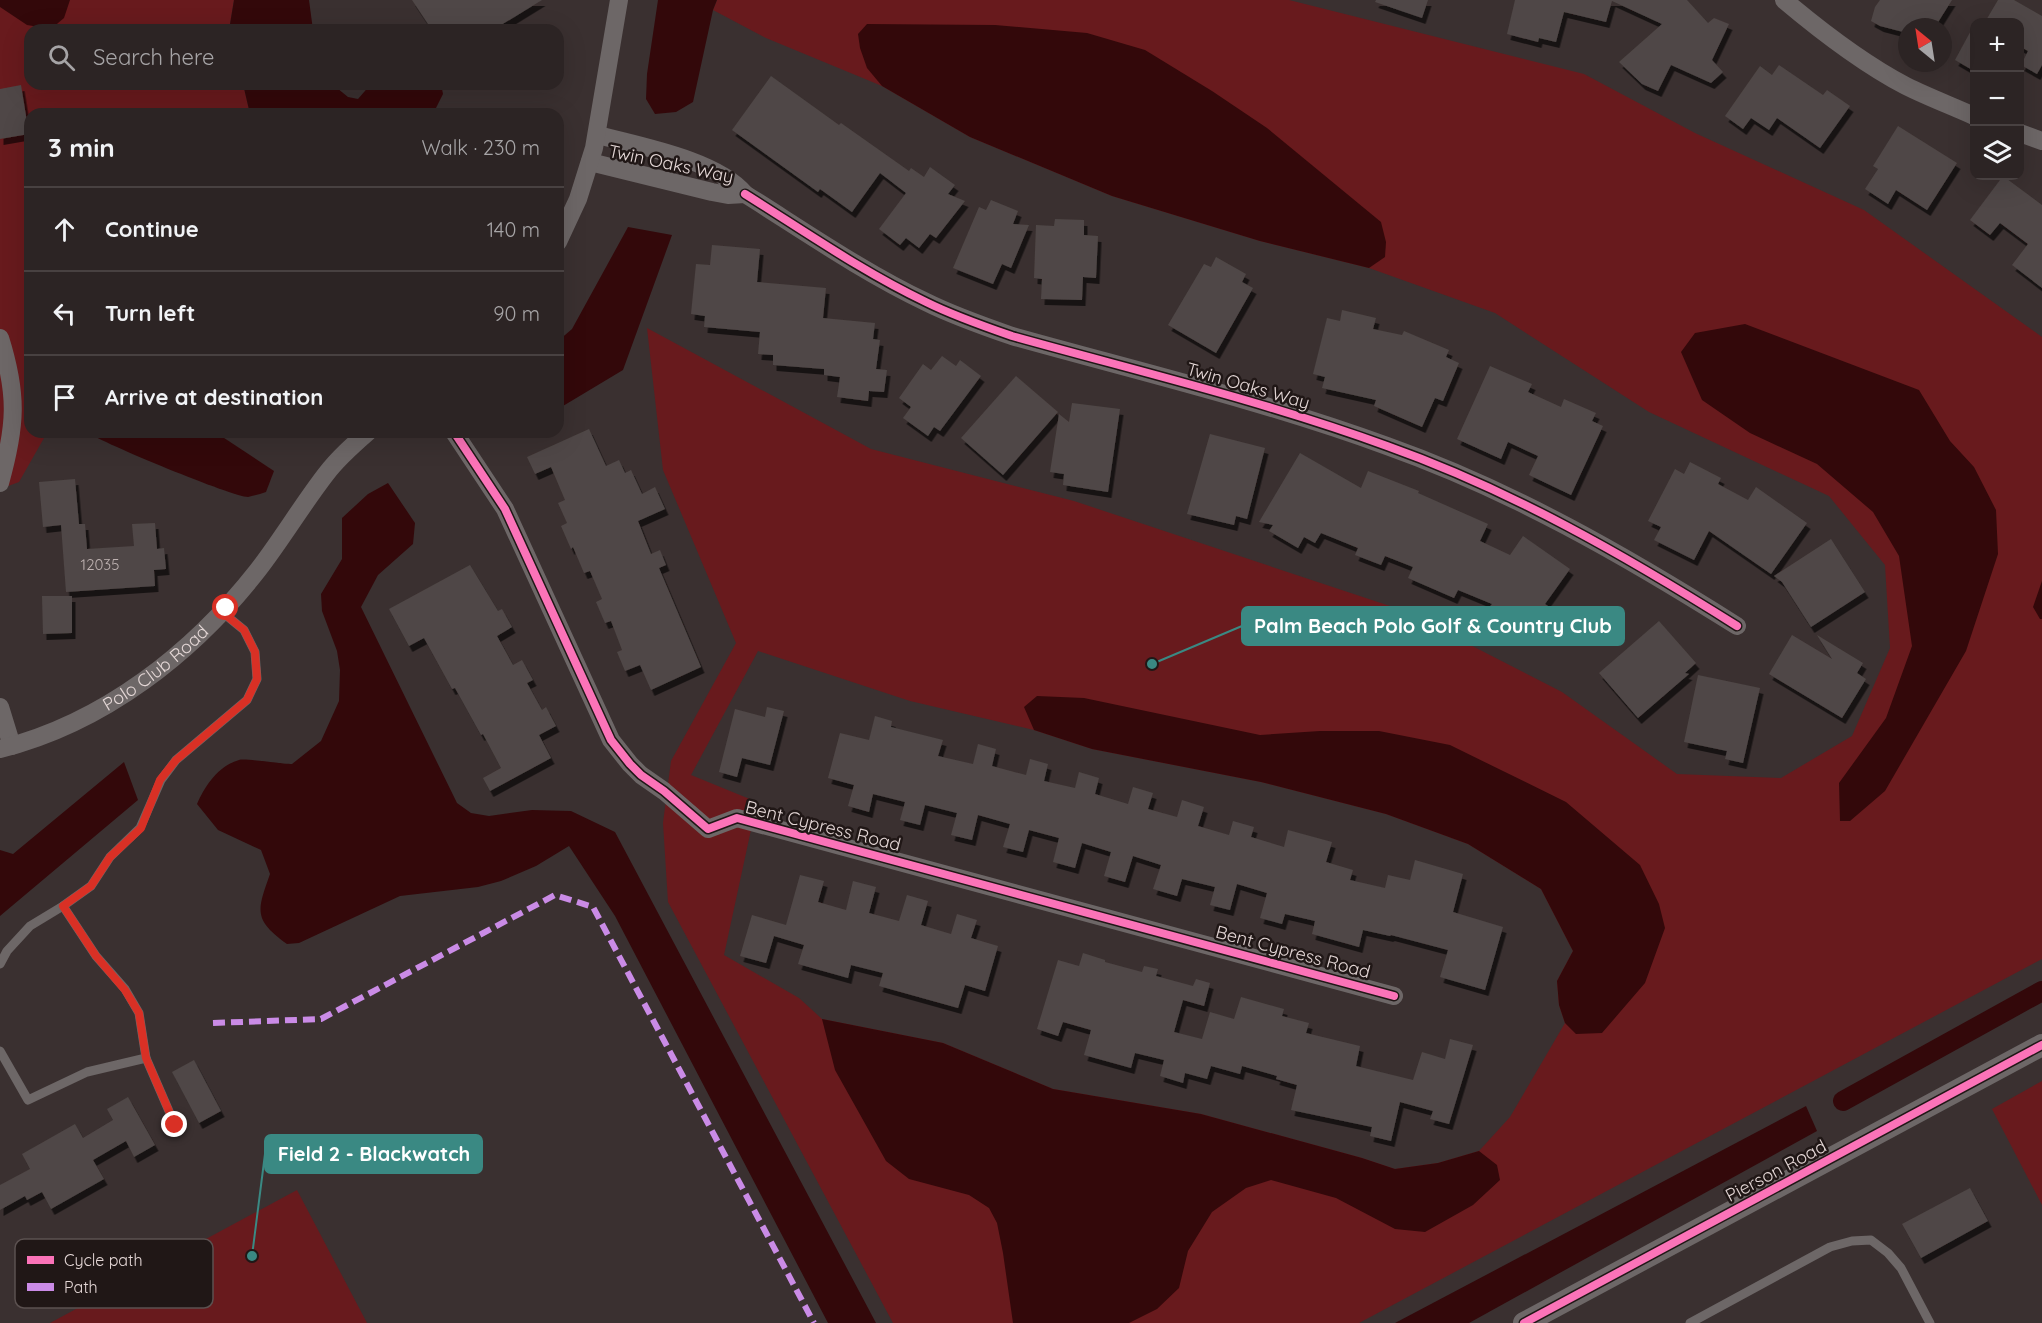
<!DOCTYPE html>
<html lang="en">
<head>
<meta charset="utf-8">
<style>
	:root { --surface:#2c2424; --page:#383031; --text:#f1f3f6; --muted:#a6a4a6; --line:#484141 }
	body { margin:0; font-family:Quicksand,sans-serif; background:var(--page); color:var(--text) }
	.controls { position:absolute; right:18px; top:18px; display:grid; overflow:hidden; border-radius:12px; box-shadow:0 6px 24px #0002 }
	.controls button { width:54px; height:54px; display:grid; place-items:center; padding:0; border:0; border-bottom:2px solid var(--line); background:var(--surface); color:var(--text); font:30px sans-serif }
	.compass { position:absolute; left:1898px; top:18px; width:54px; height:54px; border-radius:50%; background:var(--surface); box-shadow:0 6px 24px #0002; rotate:330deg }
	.stop { position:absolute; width:18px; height:18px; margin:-14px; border:4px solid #d93025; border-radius:50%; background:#fff }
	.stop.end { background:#d93025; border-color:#fff; box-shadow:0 2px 6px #0008 }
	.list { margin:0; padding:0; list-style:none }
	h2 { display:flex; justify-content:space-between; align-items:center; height:78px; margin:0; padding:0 24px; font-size:26px }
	h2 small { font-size:20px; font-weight:400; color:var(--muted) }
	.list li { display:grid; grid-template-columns:39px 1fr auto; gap:18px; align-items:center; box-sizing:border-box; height:84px; padding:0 24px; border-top:2px solid var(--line) }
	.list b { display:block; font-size:22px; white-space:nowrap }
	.list em { font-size:20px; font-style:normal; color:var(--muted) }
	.icon { flex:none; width:33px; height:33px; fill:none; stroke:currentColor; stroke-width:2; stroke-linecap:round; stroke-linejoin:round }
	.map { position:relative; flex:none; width:2042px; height:1323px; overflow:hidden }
	.search { position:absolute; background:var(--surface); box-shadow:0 6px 24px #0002; left:24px; top:24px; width:540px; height:66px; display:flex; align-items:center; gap:15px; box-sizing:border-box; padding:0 21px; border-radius:18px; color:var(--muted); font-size:22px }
	.panel { position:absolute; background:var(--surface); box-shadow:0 6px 24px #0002; left:24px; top:108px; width:540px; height:330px; border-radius:18px }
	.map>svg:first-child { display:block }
	.green { fill:#681a1d; fill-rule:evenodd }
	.water { fill:#33080a }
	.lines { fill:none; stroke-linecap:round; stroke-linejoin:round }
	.canal { stroke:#33080a; stroke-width:20 }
	.building { fill:#4f4746; filter:url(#shadow) }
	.service { stroke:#6d6767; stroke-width:9 }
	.minor { stroke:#6d6767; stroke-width:18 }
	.tertiary { stroke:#6d6767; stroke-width:22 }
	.quiet { stroke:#ca8be6; stroke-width:6; stroke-dasharray:12 6; stroke-linecap:butt }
	.cycleway-casing { stroke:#201716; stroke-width:11 }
	.cycleway { stroke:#fb73b8; stroke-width:8 }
	.route { stroke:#d93025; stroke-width:8 }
	.labels { text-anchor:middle; stroke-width:5; stroke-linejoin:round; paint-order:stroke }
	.number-label { font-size:15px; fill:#bfb3b2 }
	.street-label { font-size:18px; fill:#e4d7d6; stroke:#201716 }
	.key { fill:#201716; stroke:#5b5150; stroke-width:1.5 }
	.key-label { font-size:16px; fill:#e4d7d6 }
	.leader { fill:none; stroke:#3a8983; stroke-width:2 }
	.callout-dot { fill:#3a8983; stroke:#201716; stroke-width:2 }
	.callout { fill:#3a8983; stroke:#3a8983; stroke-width:2 }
	.callout-label { font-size:20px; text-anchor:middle; font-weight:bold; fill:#fff }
</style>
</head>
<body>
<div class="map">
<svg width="2042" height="1323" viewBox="0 0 2042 1323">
	<defs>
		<filter id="shadow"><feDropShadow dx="3.5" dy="6" stdDeviation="0" flood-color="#0009"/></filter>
	</defs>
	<rect width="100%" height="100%" fill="#3a3030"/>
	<g class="green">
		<polygon points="0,0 234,0 229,30 30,30 30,84 243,84 250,114 30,114 30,432 54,432 44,438 19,482 0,489"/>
		<path d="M717,0h572l295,74 111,59 169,77 178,127v622l-683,364h-466l-225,-421 -5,-79 8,-62 65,-118 -73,-173 -16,-142 224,121 203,52 328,109 160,82 115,82 104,4 71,-42 38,-88 -5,-83 -56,-69 -180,-84 -154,-99 -126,-45 -109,-27 -148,-45 -142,-59 -88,-51 -116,-48 -53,-28zM758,651l152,50 124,29 58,19 169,33 125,32 82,30 73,45 32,62 -16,30 2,24 6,18 -55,94 -31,34 -41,12 -43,6 -33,-11 -161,-44 -148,-25 -110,-46 -121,-24 -23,-21 -75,-43 33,-153 -66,-27z"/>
		<polygon points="2042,1081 2042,1205 1992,1109"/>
		<polygon points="297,1190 367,1323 50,1323"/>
	</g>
	<g class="water">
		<polygon points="0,0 70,0 64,18 51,29 27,25 0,7"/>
		<polygon points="234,0 309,0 313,30 229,30"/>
		<polygon points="658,0 717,0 713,10 693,102 676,112 655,114 646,99 647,74"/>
		<polygon points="867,24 995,25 1087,33 1145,50 1212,91 1267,128 1381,222 1386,242 1385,257 1369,268 1260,241 1112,196 970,137 882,86 867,68 860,48 858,34"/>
		<polygon points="243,84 332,84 348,97 358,99 371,84 441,84 443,94 433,114 250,114"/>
		<polygon points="628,227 672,235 623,370 558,409 558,341 572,329"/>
		<polygon points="1745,324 1919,390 1950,441 1974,467 1996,510 1998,554 1966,651 1885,791 1850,821 1840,821 1839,783 1886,718 1912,646 1899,556 1873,512 1817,464 1750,433 1702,400 1681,352 1695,333"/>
		<path d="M87,432h128l59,39 -8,21c-6,2 -13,4 -18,5 -15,0 -146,-54 -161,-65z"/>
		<path d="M388,483l27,40 -2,21 -35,31 -17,32 96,196 14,10 18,3 43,-6 39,1 44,21 261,491h-48l-213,-407 -46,-70 -33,20 -35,15 -23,6 -78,9 -101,47 -12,1c-34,-25 -30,-33 -17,-70l-9,-24 -43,-20 -21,-26c8,-18 21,-38 42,-44 6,-2 43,4 53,4l29,-23 18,-40 1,-31 -3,-19 -15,-40 -1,-17 21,-35v-41l26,-24z"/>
		<polygon points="2042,581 2042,619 2040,619 2033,607"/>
		<polygon points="1037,696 1084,698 1260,735 1320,731 1379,731 1450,745 1566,802 1640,865 1659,904 1665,928 1645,983 1602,1033 1576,1034 1565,1023 1559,1005 1557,981 1573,951 1541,889 1468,844 1386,814 1261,782 1092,749 1034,730 1024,707"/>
		<polygon points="124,762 138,800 0,916 0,850 13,854"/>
		<polygon points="822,1019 943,1043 1053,1089 1201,1114 1362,1158 1395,1169 1438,1163 1479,1151 1497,1165 1500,1180 1473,1205 1425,1232 1395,1229 1336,1198 1271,1180 1246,1188 1212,1212 1188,1251 1179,1288 1157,1309 1129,1323 1013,1323 1003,1253 997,1223 989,1208 969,1195 909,1179 886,1161 835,1070"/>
		<polygon points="1806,1106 1817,1131 1469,1323 1395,1323"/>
	</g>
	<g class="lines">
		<polyline class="canal" points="1843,1101 2042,991"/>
	</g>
	<g class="building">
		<polygon points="412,0 542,0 493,30 432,30"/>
		<polygon points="1376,0 1428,0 1422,18 1375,2"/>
		<polygon points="1515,0 1687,0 1708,23 1714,18 1729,24 1712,60 1723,72 1711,83 1671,65 1658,91 1642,84 1619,62 1662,24 1612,1 1606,22 1564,12 1556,42 1539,38 1538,42 1507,34"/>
		<polygon points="1880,0 1952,0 1935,27 1907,27 1907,33 1880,26 1871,21 1875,7"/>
		<polygon points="1998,0 2014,0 2042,16 2042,65 2037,74 2021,65 2028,51 2019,46 2019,22 1985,22"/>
		<polygon points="1974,25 1974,71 1955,60"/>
		<polygon points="1779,65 1823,95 1827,90 1850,106 1820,148 1777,118 1769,130 1751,118 1743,129 1725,116 1760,66 1772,75"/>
		<polygon points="771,76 839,125 841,123 909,171 911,168 924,177 930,167 955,185 948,194 965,201 936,238 930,234 919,248 906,238 900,245 879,229 906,193 880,173 852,212 820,189 818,192 732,130"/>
		<polygon points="21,85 29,134 0,139 0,89"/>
		<polygon points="1898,126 1957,163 1927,210 1896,190 1888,204 1865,189 1878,169 1873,166"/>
		<polygon points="2003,176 2042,205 2042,288 2012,265 2028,244 2000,223 1990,235 1970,220"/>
		<polygon points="991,200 1018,211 1013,224 1029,225 1011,268 1002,264 993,284 953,268 979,207 986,210"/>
		<polygon points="1055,219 1084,220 1084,235 1098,236 1096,278 1083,277 1082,300 1041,299 1042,279 1034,278 1036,225 1054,226"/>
		<polygon points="712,245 760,249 757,282 826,288 823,318 875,323 873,339 880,340 876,369 887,370 884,392 869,391 868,401 837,397 840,377 824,375 824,369 773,365 773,355 758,354 760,332 704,327 705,316 691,314 696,264 710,265"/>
		<polygon points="1216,257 1246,274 1242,282 1253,288 1216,353 1168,325 1204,264 1211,267"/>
		<polygon points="1342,310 1376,318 1373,329 1402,335 1404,331 1449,350 1446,357 1459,363 1443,401 1435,398 1422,427 1374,406 1376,400 1322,388 1325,377 1313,374 1327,318 1340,321"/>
		<polygon points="942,356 956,366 960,360 981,376 940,431 934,427 928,436 903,418 911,407 899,398 923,364 931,370"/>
		<polygon points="1490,366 1532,384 1528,392 1561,407 1564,399 1596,413 1592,421 1603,426 1571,495 1529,475 1538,456 1508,442 1501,459 1457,439"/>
		<polygon points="1016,376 1058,412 1003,475 961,438"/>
		<polygon points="1072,403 1120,409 1108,492 1063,485 1064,474 1050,472 1059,414 1069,422"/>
		<polygon points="589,429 606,466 619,460 625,473 631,470 642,494 655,487 665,509 638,521 651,554 660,550 666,565 659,568 701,667 651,690 640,665 625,671 617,652 622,650 611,621 605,623 596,602 602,599 590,571 584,573 573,547 571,549 561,526 567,523 558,503 565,500 551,467 535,474 527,457"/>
		<polygon points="1210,434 1265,448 1247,519 1236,516 1234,525 1187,514"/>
		<polygon points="1300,453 1361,488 1368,471 1419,491 1418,493 1488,524 1480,541 1510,555 1523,536 1570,569 1545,604 1548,606 1526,637 1487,610 1492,604 1458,590 1454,598 1408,578 1413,567 1385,556 1381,565 1355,555 1358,548 1321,533 1315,543 1304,537 1298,548 1269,531 1273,525 1259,522"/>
		<polygon points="1690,462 1721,478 1718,484 1748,500 1756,487 1807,523 1771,574 1709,531 1694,560 1654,540 1661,527 1648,521 1675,469 1684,474"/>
		<polygon points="75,479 79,524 85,524 87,549 134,546 132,524 155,523 157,549 164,548 166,569 154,570 155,586 66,592 61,525 43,527 39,482"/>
		<polygon points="1831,539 1865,592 1811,627 1782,582 1774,576"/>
		<polygon points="470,565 498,611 502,609 512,627 497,636 513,665 522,660 533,680 527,683 542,710 546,707 556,726 539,735 551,758 490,791 483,778 501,768 483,734 481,735 455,688 452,689 424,638 409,646 389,609"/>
		<polygon points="42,596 72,596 72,633 43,634"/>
		<polygon points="1659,621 1696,663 1685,673 1689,674 1638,718 1599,673"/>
		<polygon points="1792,635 1832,659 1817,635 1863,663 1857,673 1866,679 1842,718 1769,674"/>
		<polygon points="1698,675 1760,688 1743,763 1725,759 1727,751 1684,742"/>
		<polygon points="767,707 784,711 770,765 742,758 737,777 719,772 735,709 765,717"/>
		<polygon points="875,716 892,721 891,727 943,740 938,756 973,764 978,744 996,749 992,766 1026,775 1030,759 1048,764 1044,781 1075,788 1079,772 1099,778 1095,794 1128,804 1133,787 1153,793 1148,809 1177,817 1182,800 1204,807 1198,826 1229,835 1233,821 1254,827 1251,837 1284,847 1288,830 1332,842 1326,862 1353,870 1350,880 1385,888 1388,875 1410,880 1415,860 1463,874 1453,912 1503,927 1485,990 1440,977 1448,950 1391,935 1390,936 1363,930 1359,947 1312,934 1315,921 1285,914 1282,924 1260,918 1267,893 1237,884 1230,910 1210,905 1215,887 1182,879 1177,896 1153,889 1161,865 1133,856 1125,882 1104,876 1111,852 1082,843 1075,868 1053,862 1059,838 1029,830 1023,852 1003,847 1010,824 978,815 972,840 951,835 957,813 925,805 920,825 900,820 905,802 873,794 869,812 848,806 854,785 828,778 840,733 869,740"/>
		<polygon points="800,875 824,881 818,902 846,910 853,881 876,887 869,913 899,921 907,895 928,901 921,925 951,934 957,914 977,920 971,938 998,946 985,991 965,985 958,1008 879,986 883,973 851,965 848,978 798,964 804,945 774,936 766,963 740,956 752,915 786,925"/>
		<polygon points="1083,953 1105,960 1105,962 1142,972 1144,966 1158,969 1156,976 1193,986 1196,979 1210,983 1204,1006 1183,1000 1174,1032 1202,1039 1210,1012 1234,1019 1241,997 1284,1009 1282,1016 1309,1023 1306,1033 1360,1046 1356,1066 1413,1080 1422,1052 1445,1059 1450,1039 1473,1045 1449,1124 1430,1119 1433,1111 1400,1102 1391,1141 1370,1136 1372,1127 1291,1110 1297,1085 1276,1079 1277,1076 1242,1066 1240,1074 1211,1066 1207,1079 1185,1073 1183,1083 1160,1076 1164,1060 1135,1053 1131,1068 1084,1055 1091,1030 1063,1022 1058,1036 1037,1029 1058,960 1079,966"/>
		<polygon points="194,1060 221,1111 199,1123 172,1072"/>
		<polygon points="128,1097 155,1145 134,1157 126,1141 93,1160 104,1179 51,1209 42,1192 27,1200 25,1196 0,1210 0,1185 30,1169 22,1154 75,1124 83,1138 113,1120 107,1109"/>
		<polygon points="1970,1188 1988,1221 1921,1258 1902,1224"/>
	</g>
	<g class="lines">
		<g class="service">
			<polyline points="0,964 7,951 30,926 63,906 91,886 110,857 140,828 161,780 176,760 247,700 257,679 255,652 244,630 222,612"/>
			<polyline points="0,1051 28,1100 87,1072 146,1058 139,1013 125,989 96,956 63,906"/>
			<polyline points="146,1058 175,1125"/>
			<polyline points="1690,1323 1830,1247 1852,1241 1871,1240 1888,1253 1901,1268 1930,1323"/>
		</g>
		<g class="minor">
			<path d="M1784,0c38,32 78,63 122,86 22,11 46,20 68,30"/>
			<polyline points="2020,133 2042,141"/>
			<path d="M590,162l122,30 16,3 17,-1c-28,-34 -106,-48 -147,-59"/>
			<path d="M745,194c59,37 118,78 181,108 28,14 57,24 86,34 125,35 252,65 375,110 124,44 239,110 350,180"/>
			<polyline points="558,242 578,199 594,148 619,0"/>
			<path d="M0,338c18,57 16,88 0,145"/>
			<polyline points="454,432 505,509 611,740 630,764 641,775 664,791 708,829 737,818 1394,996"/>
			<polyline points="0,707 12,746"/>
			<path id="s1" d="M0,749c104,-26 193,-96 258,-179 24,-31 44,-65 68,-96 12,-16 27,-29 42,-42"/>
		</g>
		<polyline class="tertiary" points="1524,1323 2042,1045"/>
		<polyline class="quiet" points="213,1023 321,1019 555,895 593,907 814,1323"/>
		<g class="cycleway-casing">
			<g id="cycleway">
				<path d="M745,194c59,37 118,78 181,108 28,14 57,24 86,34 125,35 252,65 375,110 124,44 239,110 350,180"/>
				<polyline points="454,432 505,509 611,740 630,764 641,775 664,791 708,829 737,818 1394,996"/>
				<polyline points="1524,1323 2042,1045"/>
			</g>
		</g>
		<use href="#cycleway" class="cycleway"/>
	</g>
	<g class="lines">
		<polyline class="route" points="175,1125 146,1058 139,1013 125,990 96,956 63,906 91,886 110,857 141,828 160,780 176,760 247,700 257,679 255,652 244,630 222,612 226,608"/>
	</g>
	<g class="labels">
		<g class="number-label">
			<text x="100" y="570">12035</text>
		</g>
		<g class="street-label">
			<text transform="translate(671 164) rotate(12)" y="6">Twin Oaks Way</text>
			<text transform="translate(1248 386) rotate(16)" y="6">Twin Oaks Way</text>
			<text dy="6" stroke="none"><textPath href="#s1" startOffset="177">Polo Club Road</textPath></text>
			<text transform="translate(823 826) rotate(14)" y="6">Bent Cypress Road</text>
			<text transform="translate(1293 952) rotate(15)" y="6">Bent Cypress Road</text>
			<text transform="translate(1776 1171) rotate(-28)" y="6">Pierson Road</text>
		</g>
	</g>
	<rect x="15" y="1239" width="198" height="69" rx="9" class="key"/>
	<rect x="27" y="1256" width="27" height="8" fill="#fb73b8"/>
	<rect x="27" y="1283" width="27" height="8" fill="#ca8be6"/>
	<g class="key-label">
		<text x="64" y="1266">Cycle path</text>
		<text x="64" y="1293">Path</text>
	</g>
	<path class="leader" d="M1152 664L1242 626M252 1256L265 1154"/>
	<g class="callout-dot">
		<circle cx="1152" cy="664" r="6"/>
		<circle cx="252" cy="1256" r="6"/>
	</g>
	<g class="callout">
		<rect x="1242" y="607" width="382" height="38" rx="6"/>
		<rect x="265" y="1135" width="217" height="38" rx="6"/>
	</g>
	<g class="callout-label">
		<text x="1433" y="633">Palm Beach Polo Golf &amp; Country Club</text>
		<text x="374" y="1161">Field 2 - Blackwatch</text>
	</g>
</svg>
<div class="controls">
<button>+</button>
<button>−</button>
<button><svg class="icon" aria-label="layers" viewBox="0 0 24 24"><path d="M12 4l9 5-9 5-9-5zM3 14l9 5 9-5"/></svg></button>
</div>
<svg class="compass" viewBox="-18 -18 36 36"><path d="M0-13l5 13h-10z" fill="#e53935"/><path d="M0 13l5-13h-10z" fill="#a6a4a6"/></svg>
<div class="stop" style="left:226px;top:608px"></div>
<div class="stop end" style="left:175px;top:1125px"></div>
<div class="search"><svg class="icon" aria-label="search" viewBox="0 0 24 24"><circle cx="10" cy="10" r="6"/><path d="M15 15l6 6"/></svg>Search here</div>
<section class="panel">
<h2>3 min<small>Walk · 230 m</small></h2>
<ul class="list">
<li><svg class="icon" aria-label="ahead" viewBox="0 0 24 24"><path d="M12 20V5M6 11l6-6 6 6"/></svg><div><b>Continue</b></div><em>140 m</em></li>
<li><svg class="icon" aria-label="left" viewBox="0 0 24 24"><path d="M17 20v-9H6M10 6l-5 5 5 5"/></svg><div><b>Turn left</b></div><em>90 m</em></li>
<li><svg class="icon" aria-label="arrive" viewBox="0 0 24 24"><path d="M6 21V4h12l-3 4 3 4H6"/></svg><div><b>Arrive at destination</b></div></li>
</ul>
</section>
</div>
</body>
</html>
